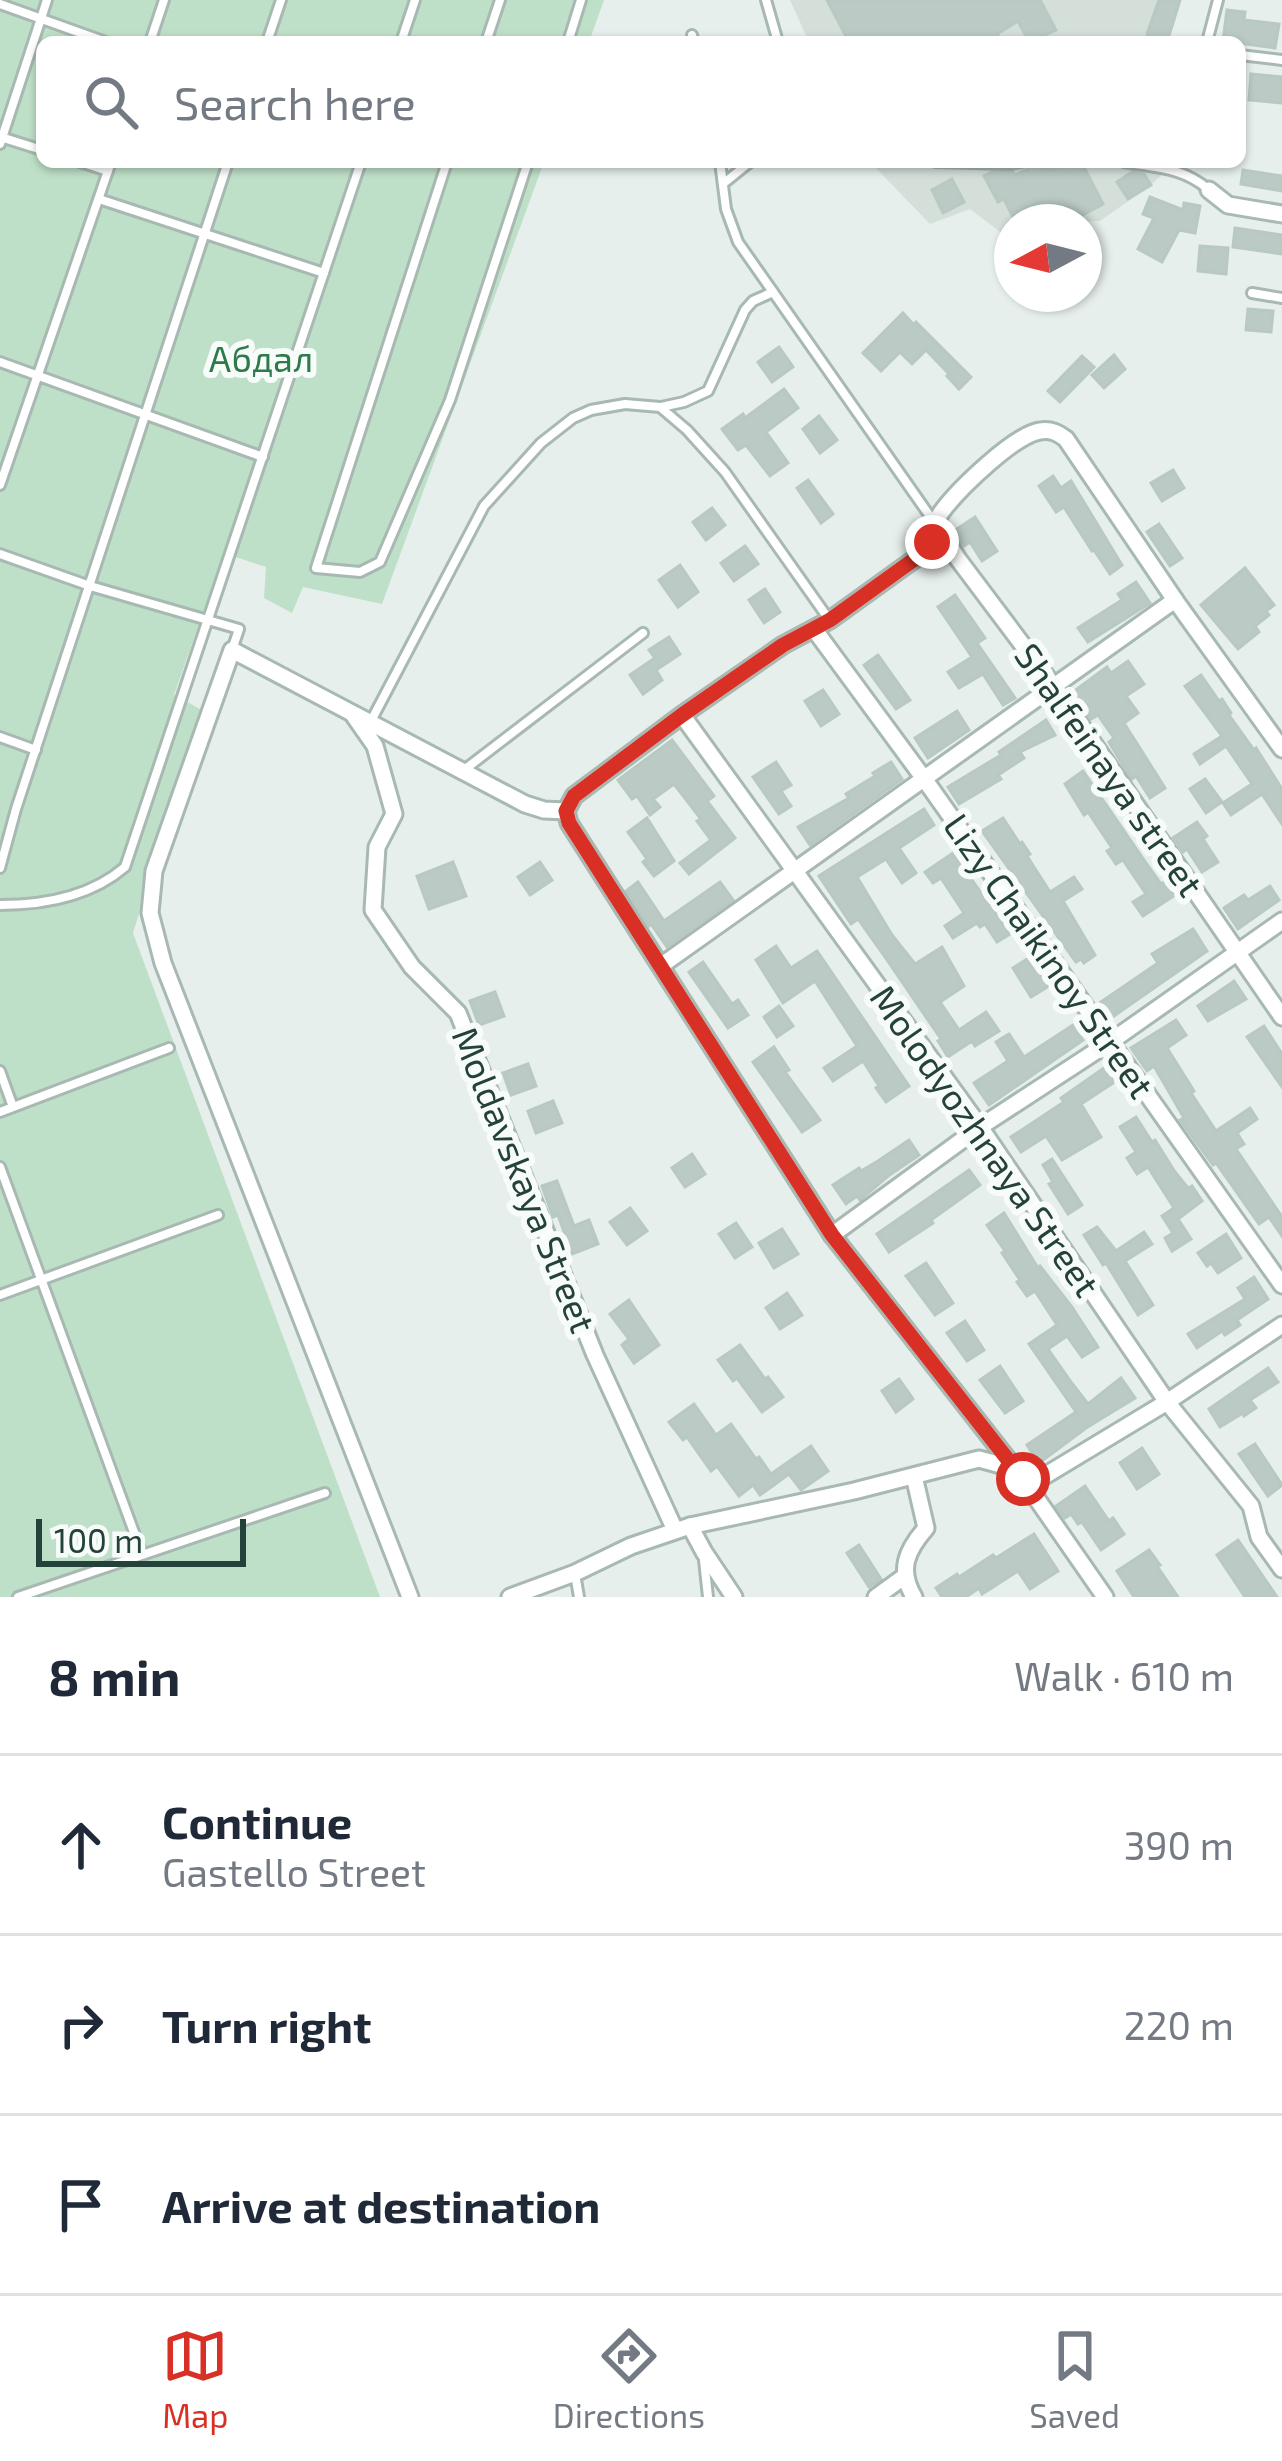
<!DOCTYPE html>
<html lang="en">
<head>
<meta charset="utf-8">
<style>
	:root { --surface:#fff; --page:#f2f2f3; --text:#1f2937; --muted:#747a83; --line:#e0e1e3; --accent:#d93025 }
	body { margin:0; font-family:"Exo 2",sans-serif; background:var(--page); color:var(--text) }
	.compass { position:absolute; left:994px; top:204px; width:108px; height:108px; border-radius:50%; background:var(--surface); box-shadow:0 3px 9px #0004; rotate:263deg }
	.scale { position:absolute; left:36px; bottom:30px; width:210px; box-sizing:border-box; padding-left:12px; border:6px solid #24423a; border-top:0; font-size:33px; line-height:42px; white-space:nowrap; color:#24423a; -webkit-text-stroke:9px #f7fbf9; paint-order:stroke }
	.stop { position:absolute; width:36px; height:36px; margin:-27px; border:9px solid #d93025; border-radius:50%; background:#fff }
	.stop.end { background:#d93025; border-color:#fff; box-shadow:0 3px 12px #0008 }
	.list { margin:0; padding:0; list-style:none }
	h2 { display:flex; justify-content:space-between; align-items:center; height:156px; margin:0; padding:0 48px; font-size:51px }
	h2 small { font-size:39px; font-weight:400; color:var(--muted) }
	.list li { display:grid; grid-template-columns:78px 1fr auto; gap:36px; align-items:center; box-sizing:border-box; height:180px; padding:0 48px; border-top:3px solid var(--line) }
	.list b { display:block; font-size:45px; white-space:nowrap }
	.list p { margin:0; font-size:39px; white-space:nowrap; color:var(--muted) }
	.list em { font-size:39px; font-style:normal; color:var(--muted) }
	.icon { flex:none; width:66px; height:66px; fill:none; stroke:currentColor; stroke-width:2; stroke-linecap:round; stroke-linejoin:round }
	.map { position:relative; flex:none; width:1282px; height:1597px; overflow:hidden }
	.search { position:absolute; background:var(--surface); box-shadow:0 3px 9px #0004; left:36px; right:36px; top:36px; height:132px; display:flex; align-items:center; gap:30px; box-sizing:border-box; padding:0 42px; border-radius:18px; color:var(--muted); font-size:45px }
	.sheet { height:696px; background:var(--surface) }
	nav { display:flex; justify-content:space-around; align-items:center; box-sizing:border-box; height:168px; border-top:3px solid var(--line); background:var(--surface); font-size:33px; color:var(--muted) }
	nav a { display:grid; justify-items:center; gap:6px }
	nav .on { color:var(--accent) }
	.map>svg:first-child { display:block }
	.built { fill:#d4dfda }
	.green { fill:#bfe0c8 }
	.building { fill:#bbcac4; stroke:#b8c9c2; stroke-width:3 }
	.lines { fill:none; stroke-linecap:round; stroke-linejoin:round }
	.lane-casing { stroke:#a8b8b2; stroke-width:14 }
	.street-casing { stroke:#a8b8b2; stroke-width:21 }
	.lane { stroke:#fff; stroke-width:8 }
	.street { stroke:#fff; stroke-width:15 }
	.route { stroke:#d93025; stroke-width:15 }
	.labels { text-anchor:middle; stroke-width:12; stroke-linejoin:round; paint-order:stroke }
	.park-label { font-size:36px; fill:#2d7a4b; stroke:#f7fbf9 }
	.street-label { font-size:36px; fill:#24423a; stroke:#f7fbf9 }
</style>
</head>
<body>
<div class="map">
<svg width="1282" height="1597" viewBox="0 0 1282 1597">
	<rect width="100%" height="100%" fill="#e6efeb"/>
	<g class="built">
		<polygon points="790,0 1181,0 1167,42 809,42"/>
		<polygon points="870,162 1175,162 1151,185 1100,221 1051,222 1031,208 1013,217 1012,241 970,209 930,224"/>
	</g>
	<polygon class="green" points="0,0 604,0 589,42 42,42 42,162 544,162 382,604 303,587 292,613 264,598 266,567 224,553 174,695 202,710 133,933 380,1597 0,1597"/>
	<g class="building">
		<polygon points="827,0 1040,0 1056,30 1029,42 1018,21 997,34 1002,42 849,42"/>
		<polygon points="1159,0 1180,0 1167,42 1151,42 1147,34"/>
		<polygon points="1227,10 1245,12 1244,20 1279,24 1275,48 1223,41"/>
		<polygon points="1251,74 1282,77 1282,103 1249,100"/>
		<polygon points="1068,162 1075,162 1078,168 1083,165 1103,204 1069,222 1061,211 1057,214 1041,202 1013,217 1004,199 998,202 984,176 992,172 1013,172 1015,175 1034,166 1053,170"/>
		<polygon points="1243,170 1282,176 1282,191 1241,184"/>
		<polygon points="1132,172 1144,174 1151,185 1128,199 1117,182"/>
		<polygon points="952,179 964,202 943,213 932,190"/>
		<polygon points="1150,197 1183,210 1184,203 1200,206 1195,233 1179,230 1162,262 1138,249 1154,218 1143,214"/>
		<polygon points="1235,228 1282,235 1282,254 1233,247"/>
		<polygon points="1200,246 1228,248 1226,274 1198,271"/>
		<polygon points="1248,309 1273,311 1271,332 1246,330"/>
		<polygon points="903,313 914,325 916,322 971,377 959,389 947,376 949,374 926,350 912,364 900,352 881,371 863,353"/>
		<polygon points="779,347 793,367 772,382 758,362"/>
		<polygon points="1114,355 1125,369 1104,388 1092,375"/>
		<polygon points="1082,356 1094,367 1060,402 1048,391"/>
		<polygon points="784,389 798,408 766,432 788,463 770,476 746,445 738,450 722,429 743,414 745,418"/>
		<polygon points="819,416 837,440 820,453 803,429"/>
		<polygon points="1173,470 1184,488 1162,501 1151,483"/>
		<polygon points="1053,476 1061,488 1071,481 1122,565 1110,574 1094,550 1092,551 1064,507 1056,512 1039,486"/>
		<polygon points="808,480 833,514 821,523 797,488"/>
		<polygon points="712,508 725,525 706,540 693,522"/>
		<polygon points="975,517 997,551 982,561 970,542 964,546 954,531"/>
		<polygon points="1159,524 1182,558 1170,566 1147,532"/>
		<polygon points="745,546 758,564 734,581 721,563"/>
		<polygon points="680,565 698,592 678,607 659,580"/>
		<polygon points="1245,568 1274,605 1266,611 1269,615 1255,626 1259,632 1238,649 1201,605"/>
		<polygon points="1136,582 1150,603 1088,642 1078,628 1122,600 1118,594"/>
		<polygon points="765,589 780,612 764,623 749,600"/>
		<polygon points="955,595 985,638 977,643 1015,698 1003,705 983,674 959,688 948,672 972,657 938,607"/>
		<polygon points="669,637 680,654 656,670 662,680 643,694 630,675 655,658 649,650"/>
		<polygon points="878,655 910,700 896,709 864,665"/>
		<polygon points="1128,661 1144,684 1126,696 1138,713 1124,723 1165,788 1150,798 1136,776 1132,779 1124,767 1109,742 1114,738 1098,715 1091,719 1073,692 1107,667 1111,673"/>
		<polygon points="1201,675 1219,701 1222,699 1231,713 1229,715 1254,750 1256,748 1282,789 1282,824 1262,794 1231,815 1223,803 1252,784 1226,746 1200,764 1194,754 1222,736 1185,686"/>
		<polygon points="823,690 839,714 821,726 805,701"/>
		<polygon points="957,711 969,730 928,758 915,738"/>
		<polygon points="1046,720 1055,735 1020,752 1024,758 998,775 1001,779 959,804 948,787 1001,755 999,752"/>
		<polygon points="672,740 714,796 707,801 735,838 689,874 680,863 711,840 697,821 701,819 674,784 653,799 660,807 650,815 637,796 632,799 618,780"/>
		<polygon points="776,762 791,785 781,791 791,806 779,814 753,777"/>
		<polygon points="891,762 902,779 810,845 798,827 849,798 846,794 875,776 873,773"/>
		<polygon points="1083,771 1144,860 1161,884 1166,881 1175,895 1143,916 1133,902 1146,894 1123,860 1116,864 1107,851 1112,848 1088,812 1084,815 1065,784"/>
		<polygon points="1205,779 1222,802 1206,813 1190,789"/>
		<polygon points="924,809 934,825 899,848 916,873 902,883 886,859 857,877 892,935 915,964 942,947 964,986 940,1002 959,1030 986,1012 999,1031 975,1046 972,1041 948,1057 938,1041 941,1039 885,957 858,919 851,924 819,876"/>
		<polygon points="647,818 674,861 654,876 643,862 647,859 628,832"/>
		<polygon points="1003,818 1020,844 1022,842 1030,854 1027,856 1050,892 1074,877 1082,889 1063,901 1095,955 1084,963 1081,959 1076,962 982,831"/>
		<polygon points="1197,822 1207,836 1203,839 1218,862 1202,872 1187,849 1183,852 1173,838"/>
		<polygon points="953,853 1010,934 997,942 985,924 980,927 977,923 953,938 945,926 964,913 941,878 933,883 925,872"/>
		<polygon points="453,862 466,896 429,909 417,876"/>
		<polygon points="540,862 552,880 530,895 518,877"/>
		<polygon points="638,882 664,921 720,882 733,900 667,947 651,924 649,926 626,891"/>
		<polygon points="1270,886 1279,900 1238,929 1224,908 1244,895 1248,900"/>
		<polygon points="1193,929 1207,951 1111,1018 1101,1002 1158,963 1152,954"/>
		<polygon points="776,946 791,968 817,951 909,1086 886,1102 876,1088 879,1086 863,1061 833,1081 824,1068 857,1046 815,981 783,1003 756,960"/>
		<polygon points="1027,959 1035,972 1038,969 1049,986 1031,997 1013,968"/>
		<polygon points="703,962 732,1004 738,1000 748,1015 728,1028 689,972"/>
		<polygon points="1234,981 1246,999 1208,1021 1198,1006"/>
		<polygon points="495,992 504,1016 479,1025 470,1001"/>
		<polygon points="779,1006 793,1026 777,1037 764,1017"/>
		<polygon points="1176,1020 1186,1035 1167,1048 1194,1091 1191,1093 1216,1131 1250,1108 1257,1119 1237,1133 1244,1144 1236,1149 1282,1217 1282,1236 1269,1217 1259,1224 1216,1163 1213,1165 1180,1120 1184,1118 1154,1066 1147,1071 1131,1048"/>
		<polygon points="1073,1025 1083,1040 989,1105 974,1083 1008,1061 996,1042 1009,1034 1024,1057"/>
		<polygon points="1264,1026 1282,1054 1282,1087 1247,1037"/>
		<polygon points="774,1047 789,1070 785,1072 820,1120 802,1132 753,1062"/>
		<polygon points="528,1064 536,1086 511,1095 503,1073"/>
		<polygon points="1107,1066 1116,1081 1081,1104 1101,1137 1062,1160 1046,1136 1021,1152 1011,1137 1064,1102 1061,1098"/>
		<polygon points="553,1101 562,1123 536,1133 528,1111"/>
		<polygon points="1136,1117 1152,1142 1155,1140 1175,1172 1188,1188 1192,1186 1202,1201 1178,1219 1191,1239 1172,1251 1165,1238 1173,1233 1162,1216 1174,1208 1148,1167 1137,1174 1127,1158 1136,1152 1120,1127"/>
		<polygon points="909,1140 919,1155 888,1176 860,1200 857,1196 846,1204 833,1185 859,1168 861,1171 878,1161"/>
		<polygon points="692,1154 705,1174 685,1187 672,1168"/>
		<polygon points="1052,1159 1082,1205 1068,1214 1049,1184 1053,1182 1043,1165"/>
		<polygon points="969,1170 980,1185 931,1220 933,1223 889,1252 877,1234"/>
		<polygon points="557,1181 574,1226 589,1220 598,1244 572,1254 558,1215 553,1217 542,1186"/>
		<polygon points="630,1208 647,1231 627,1245 610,1222"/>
		<polygon points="1004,1213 1038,1268 1040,1266 1072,1307 1098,1347 1082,1357 1067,1336 1048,1349 1071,1382 1088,1404 1121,1378 1135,1398 1086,1428 1039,1463 1027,1445 1076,1412 1029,1344 1057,1325 1035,1291 1027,1296 1017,1282 1020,1280 1002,1253 1005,1251 987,1225"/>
		<polygon points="736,1223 752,1247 735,1258 719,1234"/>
		<polygon points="1097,1227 1116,1251 1144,1232 1152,1244 1125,1261 1153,1305 1138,1315 1106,1263 1103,1265 1084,1235"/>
		<polygon points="782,1229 798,1254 774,1268 759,1243"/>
		<polygon points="1226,1234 1241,1258 1218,1273 1211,1263 1207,1266 1198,1253"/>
		<polygon points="926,1263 953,1303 935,1315 906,1276"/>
		<polygon points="1254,1277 1268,1299 1237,1320 1240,1325 1225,1335 1222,1331 1197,1348 1188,1334 1245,1299 1238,1288"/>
		<polygon points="787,1293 802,1315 780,1329 766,1308"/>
		<polygon points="629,1300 659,1345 634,1363 622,1345 629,1339 610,1314"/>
		<polygon points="965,1321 984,1350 967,1361 947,1333"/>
		<polygon points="740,1345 765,1379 768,1377 783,1397 762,1412 737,1378 733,1381 718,1360"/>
		<polygon points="1000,1366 1023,1401 1005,1413 980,1380"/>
		<polygon points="1268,1368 1278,1382 1250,1400 1256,1408 1244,1416 1243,1413 1220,1427 1209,1409"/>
		<polygon points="899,1379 913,1399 896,1412 882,1391"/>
		<polygon points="694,1404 716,1435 731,1424 756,1459 759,1457 771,1474 811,1446 828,1471 801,1490 789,1474 760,1495 753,1485 739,1496 717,1466 711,1471 687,1437 683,1440 669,1422"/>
		<polygon points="1255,1444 1282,1485 1268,1496 1239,1454"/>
		<polygon points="1142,1448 1159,1474 1137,1489 1120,1463"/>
		<polygon points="1085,1486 1109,1521 1113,1518 1124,1534 1101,1550 1082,1522 1078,1524 1071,1514 1065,1518 1056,1506"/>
		<polygon points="1034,1534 1058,1571 1030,1589 1018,1571 982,1594 979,1588 966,1597 942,1597 936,1588 957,1574 959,1577 993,1555 996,1558"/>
		<polygon points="1238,1540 1277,1597 1245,1597 1217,1555"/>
		<polygon points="859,1545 881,1579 869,1587 847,1553"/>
		<polygon points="1149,1550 1160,1565 1157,1566 1178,1597 1134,1597 1117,1571"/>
	</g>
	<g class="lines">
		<g class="lane-casing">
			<g id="lane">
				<polyline points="766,0 778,42"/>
				<polyline points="0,4 106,42"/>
				<polyline points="692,35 694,42"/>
				<polyline points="150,42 164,0"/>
				<polyline points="267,42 281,0"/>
				<polyline points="401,42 415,0"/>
				<polyline points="486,42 500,0"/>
				<polyline points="568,42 581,0"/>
				<polyline points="1207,42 1218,0"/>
				<polyline points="1240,55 1282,60"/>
				<polyline points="1,137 42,150"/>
				<polyline points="0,144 47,0"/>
				<polyline points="80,162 108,171"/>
				<polyline points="447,162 316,568 360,572 380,562 450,400 528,162"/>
				<polyline points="720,162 726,209 738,242 934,522"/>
				<polyline points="935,162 1010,164 1021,162"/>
				<path d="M1124,162c32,6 58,5 84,27"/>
				<polyline points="724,183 750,162"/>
				<polyline points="99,199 324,273"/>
				<polyline points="1252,293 1282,298"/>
				<polyline points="0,362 263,457"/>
				<polyline points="661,407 684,402 708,391 745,310 753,301 773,292"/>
				<polyline points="0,485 111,162"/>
				<polyline points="0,554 90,586 239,629 232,650"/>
				<polyline points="371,721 484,506 541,443 573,418 591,410 625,404 660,407 687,430 725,472 828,618"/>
				<polyline points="0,737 36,750"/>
				<polyline points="464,770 643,633"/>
				<polyline points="0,868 16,809 228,162"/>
				<path d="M0,905c45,0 90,-8 125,-38l236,-705"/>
				<polyline points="0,1071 13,1107"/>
				<polyline points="0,1112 169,1048"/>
				<polyline points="0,1167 142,1554"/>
				<polyline points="0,1295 218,1215"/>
				<polyline points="704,1560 708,1597"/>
				<polyline points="575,1574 579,1597"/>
				<polyline points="18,1597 325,1493"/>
			</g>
		</g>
		<g class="street-casing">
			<g id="street">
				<polyline points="1209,190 1228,205 1282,214"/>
				<polyline points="935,523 958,559 1055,688 1282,1017"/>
				<polyline points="814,629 925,780 1282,1285"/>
				<polyline points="682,715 980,1127 1167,1402 1251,1506 1259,1537 1282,1569"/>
				<polyline points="354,716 375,746 394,814 377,847 373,910 412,967 458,1013 595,1355 675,1530"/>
				<path d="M566,811l8,-15 108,-81 101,-70 47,-25 93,-67c11,-13 9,-30 20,-43 16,-21 71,-75 97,-79 11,-2 18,2 26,8l109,161 107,149"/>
				<polyline points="566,811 569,823 832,1235 1023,1479 1105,1597"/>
				<polyline points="662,965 1175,600"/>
				<polyline points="832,1235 980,1127 1110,1042 1282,921"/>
				<path d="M914,1476l12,52c-20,23 -28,42 -12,69"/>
				<polyline points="1023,1479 1041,1478 1167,1402 1282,1325"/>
				<polyline points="690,1526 704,1552 734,1597"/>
				<polyline points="410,1597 163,963 150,913 154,871 232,650 525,804 544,810 566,811"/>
				<polyline points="510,1597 575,1573 631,1546 690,1526 854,1491 979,1459 1001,1465 1016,1474"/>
				<polyline points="876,1597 905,1576"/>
			</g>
		</g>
		<use href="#lane" class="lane"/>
		<use href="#street" class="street"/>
	</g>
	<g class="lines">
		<polyline class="route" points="932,542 923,553 830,620 783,645 682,715 574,796 566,811 569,823 832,1235 1023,1479"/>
	</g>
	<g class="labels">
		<g class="park-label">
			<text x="261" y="372">Абдал</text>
		</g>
		<g class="street-label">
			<text transform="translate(1109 770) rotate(55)" y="13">Shalfeinaya street</text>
			<text transform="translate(1049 956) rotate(55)" y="13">Lizy Chaikinoy Street</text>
			<text transform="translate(985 1141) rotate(55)" y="13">Molodyozhnaya Street</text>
			<text transform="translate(524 1180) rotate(68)" y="13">Moldavskaya Street</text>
		</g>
	</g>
</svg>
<svg class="compass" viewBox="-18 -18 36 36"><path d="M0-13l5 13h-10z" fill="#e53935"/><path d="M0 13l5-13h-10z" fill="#747a83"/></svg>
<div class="scale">100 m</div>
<div class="stop" style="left:1023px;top:1479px"></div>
<div class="stop end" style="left:932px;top:542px"></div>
<div class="search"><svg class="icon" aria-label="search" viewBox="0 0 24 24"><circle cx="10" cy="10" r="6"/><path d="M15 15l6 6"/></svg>Search here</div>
</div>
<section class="sheet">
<h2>8 min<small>Walk · 610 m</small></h2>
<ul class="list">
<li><svg class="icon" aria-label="ahead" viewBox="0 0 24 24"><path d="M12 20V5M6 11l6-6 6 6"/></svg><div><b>Continue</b><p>Gastello Street</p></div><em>390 m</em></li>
<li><svg class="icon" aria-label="right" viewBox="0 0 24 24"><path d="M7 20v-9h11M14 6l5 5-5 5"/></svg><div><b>Turn right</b></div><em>220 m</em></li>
<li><svg class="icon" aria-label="arrive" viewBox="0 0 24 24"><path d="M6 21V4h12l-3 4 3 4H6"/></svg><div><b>Arrive at destination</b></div></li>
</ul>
</section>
<nav>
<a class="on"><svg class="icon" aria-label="map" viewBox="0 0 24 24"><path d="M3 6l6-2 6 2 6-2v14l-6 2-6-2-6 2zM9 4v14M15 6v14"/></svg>Map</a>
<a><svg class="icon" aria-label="directions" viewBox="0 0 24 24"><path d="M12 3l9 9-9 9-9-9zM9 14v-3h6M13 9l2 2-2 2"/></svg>Directions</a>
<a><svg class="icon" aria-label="saved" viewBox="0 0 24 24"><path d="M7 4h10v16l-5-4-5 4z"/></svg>Saved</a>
</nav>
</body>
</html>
